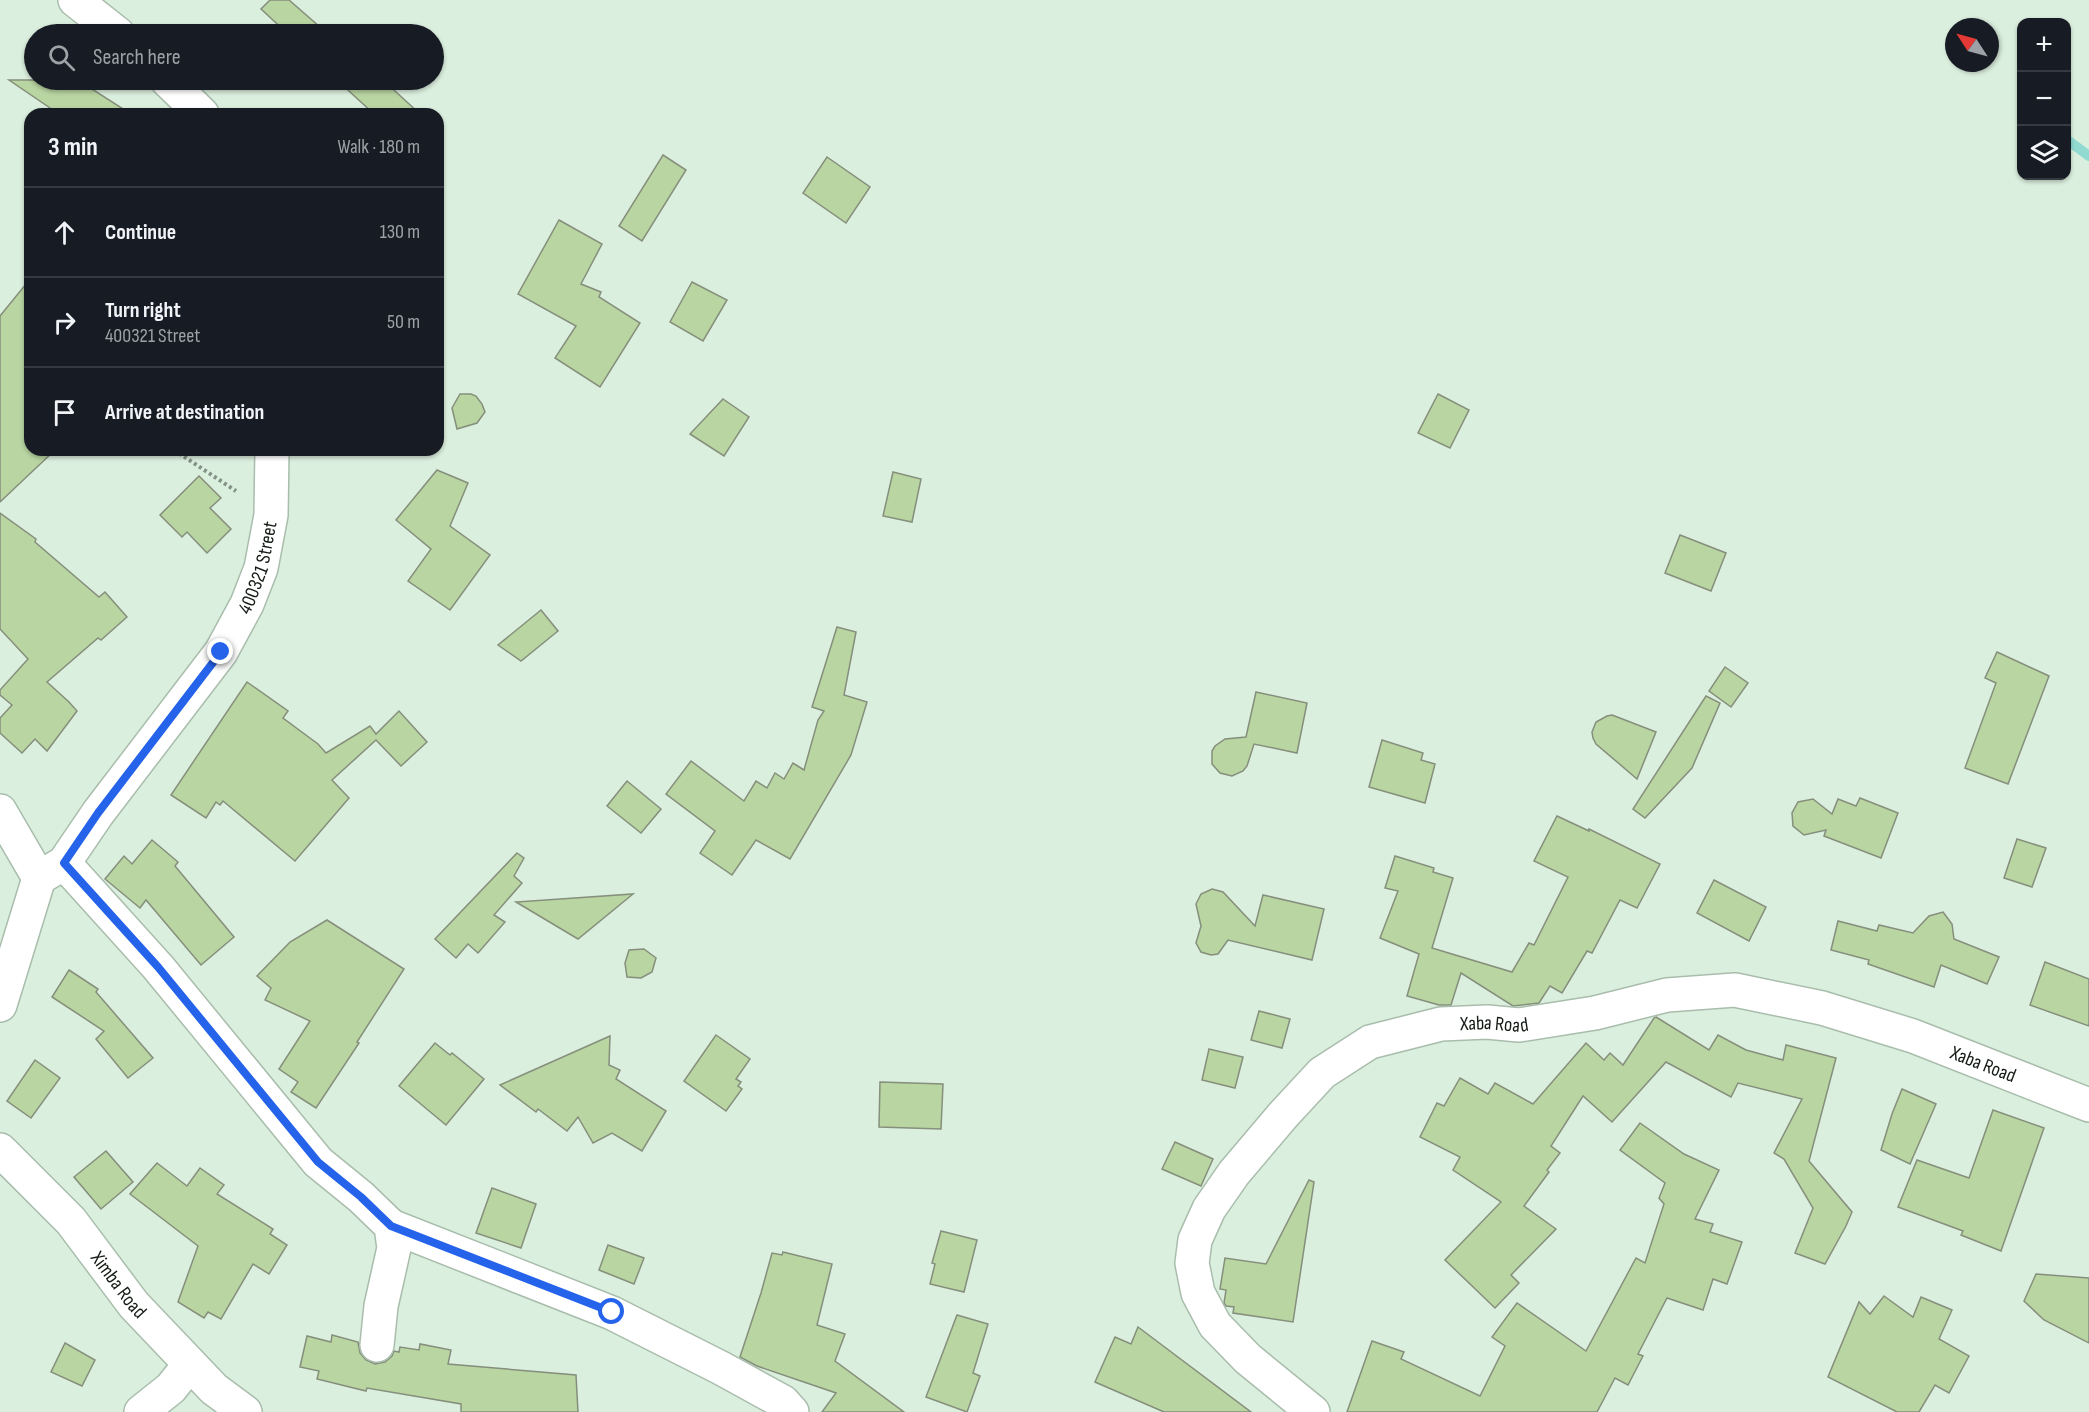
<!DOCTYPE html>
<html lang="en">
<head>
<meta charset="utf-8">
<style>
	:root { --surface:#171b24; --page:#242831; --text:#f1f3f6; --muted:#9ea1a6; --line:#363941 }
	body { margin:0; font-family:"Sofia Sans Condensed",sans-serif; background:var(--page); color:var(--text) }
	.controls { position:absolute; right:18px; top:18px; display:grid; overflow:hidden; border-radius:12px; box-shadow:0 2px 4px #0004 }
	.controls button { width:54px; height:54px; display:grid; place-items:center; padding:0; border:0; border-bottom:2px solid var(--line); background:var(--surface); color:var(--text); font:30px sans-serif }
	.compass { position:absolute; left:1945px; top:18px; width:54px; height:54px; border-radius:50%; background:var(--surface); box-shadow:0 2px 4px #0004; rotate:306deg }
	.stop { position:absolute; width:18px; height:18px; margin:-14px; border:4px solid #2563eb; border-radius:50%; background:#fff }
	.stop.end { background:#2563eb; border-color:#fff; box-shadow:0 2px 6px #0008 }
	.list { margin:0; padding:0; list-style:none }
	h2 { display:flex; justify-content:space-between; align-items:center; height:78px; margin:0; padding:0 24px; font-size:26px }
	h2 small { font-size:20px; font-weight:400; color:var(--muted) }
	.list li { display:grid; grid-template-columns:39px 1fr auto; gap:18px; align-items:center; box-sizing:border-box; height:90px; padding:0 24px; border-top:2px solid var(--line) }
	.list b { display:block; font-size:22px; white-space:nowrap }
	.list p { margin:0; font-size:20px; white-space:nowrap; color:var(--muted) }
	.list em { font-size:20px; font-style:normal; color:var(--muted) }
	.icon { flex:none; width:33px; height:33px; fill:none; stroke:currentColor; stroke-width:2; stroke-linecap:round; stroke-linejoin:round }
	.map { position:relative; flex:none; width:2089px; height:1412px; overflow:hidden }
	.search { position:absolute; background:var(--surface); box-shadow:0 2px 4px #0004; left:24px; top:24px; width:420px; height:66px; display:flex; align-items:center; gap:15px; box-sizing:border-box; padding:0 21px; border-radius:33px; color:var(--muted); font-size:22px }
	.panel { position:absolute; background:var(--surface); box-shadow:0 2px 4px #0004; left:24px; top:108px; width:420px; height:348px; border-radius:18px }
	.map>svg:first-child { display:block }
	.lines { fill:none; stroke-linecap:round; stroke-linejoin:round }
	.stream { stroke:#90dad2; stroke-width:10 }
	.building { fill:#b9d5a2; stroke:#858f7c; stroke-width:1.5 }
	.street-casing { stroke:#a9bdac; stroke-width:36 }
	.path { stroke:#849386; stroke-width:4; stroke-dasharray:3 3; stroke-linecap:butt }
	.street { stroke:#fff; stroke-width:33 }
	.route { stroke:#2563eb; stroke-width:8 }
	.labels { text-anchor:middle; stroke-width:5; stroke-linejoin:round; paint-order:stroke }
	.street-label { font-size:20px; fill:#151c16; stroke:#fff }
</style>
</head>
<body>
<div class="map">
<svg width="2089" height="1412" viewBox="0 0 2089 1412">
	<rect width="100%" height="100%" fill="#dbefde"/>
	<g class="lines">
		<polyline class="stream" points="2066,139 2089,156"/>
	</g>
	<g class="building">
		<polygon points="270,0 289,0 328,34 288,34 261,9"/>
		<polygon points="9,80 78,80 131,114 59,114"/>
		<polygon points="337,80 383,80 420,114 374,114"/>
		<polygon points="663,155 686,170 642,241 619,226"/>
		<polygon points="827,157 870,187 846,223 803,193"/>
		<polygon points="559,220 602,244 581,284 601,292 599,297 640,323 600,387 555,358 576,326 518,294"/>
		<polygon points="30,279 30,450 55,450 0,502 0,316"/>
		<polygon points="692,282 727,300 703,341 670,322"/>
		<polygon points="460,394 471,394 476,396 482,404 485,412 477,423 457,429 452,408"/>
		<polygon points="1438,394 1469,410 1450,448 1418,433"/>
		<polygon points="723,399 749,417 724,456 690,434"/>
		<polygon points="437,470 468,483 450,526 490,555 450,610 408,581 431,549 396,520"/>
		<polygon points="893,472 921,479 912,522 883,516"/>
		<polygon points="199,476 221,498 210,508 231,529 207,553 187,532 182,537 160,515"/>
		<polygon points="0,513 36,539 35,542 99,597 105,592 127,617 101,640 98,638 47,682 69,702 77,711 47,751 35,739 22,753 0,733 0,718 12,705 0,695 0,690 28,659 0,629"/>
		<polygon points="1680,535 1726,553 1711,591 1665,573"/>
		<polygon points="541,610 558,631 521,661 498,645"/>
		<polygon points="837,627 856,632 844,695 867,702 851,755 790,859 756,840 732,875 700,853 715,831 666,794 691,761 744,801 756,781 767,788 775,773 784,779 793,763 804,770 818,720 824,711 812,707"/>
		<polygon points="1997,652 2049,676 2008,784 1965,768 1996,683 1985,678"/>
		<polygon points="1725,667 1748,683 1731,707 1709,691"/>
		<polygon points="247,682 288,711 283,718 318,744 326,753 370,726 376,734 399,711 427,742 401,766 376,740 332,780 349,798 295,861 223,801 220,805 216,802 206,818 171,795"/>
		<polygon points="1256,692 1307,703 1297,753 1254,744 1247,766 1243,771 1232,776 1220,773 1212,764 1212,751 1215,746 1225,739 1246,737"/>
		<polygon points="1706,696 1720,703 1692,768 1645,818 1633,809"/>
		<polygon points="1612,715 1656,732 1637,779 1596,744 1593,738 1592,732 1596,722 1607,716"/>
		<polygon points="1382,740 1423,753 1421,760 1435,764 1425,803 1369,787"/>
		<polygon points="627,781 661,809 641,833 607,806"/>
		<polygon points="1860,798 1898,813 1881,858 1824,836 1826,830 1804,835 1793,826 1792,813 1798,802 1813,799 1832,814 1838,799 1856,806"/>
		<polygon points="1557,816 1589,831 1589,829 1660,864 1637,908 1620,900 1592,953 1587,951 1562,993 1550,986 1539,1003 1513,1006 1461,973 1451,1005 1439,1005 1407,996 1419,954 1380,938 1398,891 1385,888 1395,856 1434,868 1433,872 1453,878 1432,948 1512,972 1529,943 1534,945 1568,877 1534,861"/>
		<polygon points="2017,839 2046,848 2032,887 2004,878"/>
		<polygon points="152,840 178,862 175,866 234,937 201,965 146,900 140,908 105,879 124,856 132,864"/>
		<polygon points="517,853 524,858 514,876 522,883 494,915 505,922 478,953 468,944 456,958 435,939"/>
		<polygon points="1714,880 1766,907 1749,941 1697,913"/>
		<polygon points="1212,889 1223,892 1255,926 1263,895 1324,909 1312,960 1228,940 1218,954 1211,955 1201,952 1196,943 1201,926 1196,904 1201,894"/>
		<polygon points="633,894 578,939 516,902"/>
		<polygon points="1943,912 1952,924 1954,939 1999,957 1987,984 1941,965 1934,987 1868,964 1869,960 1831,950 1838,921 1877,931 1879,925 1913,933 1929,916"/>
		<polygon points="327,920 404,969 357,1042 359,1043 316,1108 291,1092 298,1082 279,1069 310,1021 265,1000 271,988 257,976 290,942"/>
		<polygon points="644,949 656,958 652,972 641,978 627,977 625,963 629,950"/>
		<polygon points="2045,962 2089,979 2089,1026 2030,1005"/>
		<polygon points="69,970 98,989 96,992 153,1058 128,1078 96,1039 104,1031 52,997"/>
		<polygon points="1259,1011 1290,1019 1282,1048 1251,1040"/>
		<polygon points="1656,1017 1709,1050 1718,1035 1746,1050 1783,1060 1786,1045 1836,1058 1809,1161 1852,1212 1846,1226 1825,1264 1795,1253 1813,1208 1784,1159 1774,1153 1802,1099 1738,1083 1731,1097 1666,1062 1612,1122 1583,1096 1551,1146 1560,1153 1547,1170 1549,1172 1524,1206 1556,1229 1511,1275 1519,1283 1495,1308 1445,1260 1501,1202 1453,1170 1460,1157 1420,1137 1437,1103 1444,1106 1460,1078 1488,1094 1495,1083 1533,1104 1586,1043 1604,1060 1610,1053 1623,1065 1654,1018"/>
		<polygon points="716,1035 750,1059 736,1079 741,1082 738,1086 742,1089 726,1111 684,1081"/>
		<polygon points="610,1036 609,1065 620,1070 616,1079 666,1111 642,1151 612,1133 593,1143 578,1117 567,1131 538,1109 536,1112 500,1085"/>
		<polygon points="435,1043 450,1055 452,1053 484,1079 446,1125 399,1086"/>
		<polygon points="1209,1049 1243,1057 1235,1088 1202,1080"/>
		<polygon points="35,1060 60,1078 31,1118 7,1101"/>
		<polygon points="880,1082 943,1084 941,1129 879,1127"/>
		<polygon points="1902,1089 1936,1104 1910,1164 1881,1150 1892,1114"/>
		<polygon points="1993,1110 2044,1128 2001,1251 1961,1235 1963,1231 1898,1207 1917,1160 1969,1178"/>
		<polygon points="1640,1123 1684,1154 1719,1170 1695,1219 1713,1224 1710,1232 1742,1242 1727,1284 1713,1279 1703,1310 1667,1298 1638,1354 1643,1356 1628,1385 1615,1378 1597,1412 1347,1412 1372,1341 1404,1352 1401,1359 1480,1396 1505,1346 1492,1337 1517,1303 1586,1351 1636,1258 1645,1263 1664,1204 1659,1198 1665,1183 1620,1150"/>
		<polygon points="1175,1142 1213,1159 1201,1186 1162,1169"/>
		<polygon points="106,1151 133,1182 101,1209 74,1177"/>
		<polygon points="157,1163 187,1186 200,1168 224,1185 217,1194 273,1229 270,1234 287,1245 269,1274 253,1264 221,1319 208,1312 204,1318 178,1302 198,1246 130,1194"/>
		<polygon points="1309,1180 1314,1182 1293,1322 1233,1313 1234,1307 1226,1306 1224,1303 1226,1290 1220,1289 1225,1258 1266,1264"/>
		<polygon points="492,1188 536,1204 521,1248 476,1233"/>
		<polygon points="941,1231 977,1240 964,1292 930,1284 935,1264 932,1263"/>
		<polygon points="608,1245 644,1258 634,1284 599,1270"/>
		<polygon points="783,1252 832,1264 817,1325 845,1334 835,1361 904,1412 822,1412 836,1393 757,1366 740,1357 761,1293 772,1253 782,1255"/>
		<polygon points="2036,1274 2089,1278 2089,1343 2044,1320 2024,1301"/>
		<polygon points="1884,1296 1913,1317 1921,1297 1952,1310 1939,1339 1969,1356 1949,1393 1935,1385 1919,1412 1897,1412 1828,1377 1859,1302 1870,1314"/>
		<polygon points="957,1315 988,1324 973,1373 980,1376 967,1412 926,1397"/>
		<polygon points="1138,1327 1251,1412 1164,1412 1095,1382 1115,1337 1131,1344"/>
		<polygon points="332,1335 358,1342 360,1353 366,1360 375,1364 385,1362 392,1356 394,1351 399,1352 400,1347 419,1350 420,1344 451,1350 448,1364 576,1375 578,1412 461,1412 461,1404 367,1388 366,1391 317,1379 319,1371 300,1367 307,1336 331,1342"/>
		<polygon points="65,1343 95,1360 82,1386 51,1372"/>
	</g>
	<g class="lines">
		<g class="street-casing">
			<g id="street">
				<polyline points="75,0 118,34"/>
				<polyline points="167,80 202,114"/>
				<polyline points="0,811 39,878"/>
				<polyline points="64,863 158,967 318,1162 361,1197 391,1226 394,1248 381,1306 377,1345"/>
				<path id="s1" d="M0,1005l39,-127 25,-15 34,-50 123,-161 26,-48 14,-36 10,-53 1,-65"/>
				<path id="s2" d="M0,1150l71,71 63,84 80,84 31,23"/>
				<polyline points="391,1226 612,1313 721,1368 783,1402 792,1412"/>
				<polyline points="141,1412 171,1388 190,1364"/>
				<path id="s3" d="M1313,1412l-65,-53 -33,-34 -17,-32 -6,-30 3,-23 14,-31 25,-36 50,-59 38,-41 48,-31 71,-18 46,-2 32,3 76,-12 72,-18 68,-5 87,18 91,28 176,69"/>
			</g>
		</g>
		<polyline class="path" points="174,450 236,491"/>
		<use href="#street" class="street"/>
	</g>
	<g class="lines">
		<polyline class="route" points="221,652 98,813 64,863 158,967 318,1162 361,1197 391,1226 612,1312"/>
	</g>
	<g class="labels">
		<g class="street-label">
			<text dy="7" stroke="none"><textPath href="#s1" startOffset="518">400321 Street</textPath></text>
			<text dy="7" stroke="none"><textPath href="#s3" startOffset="616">Xaba Road</textPath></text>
			<text dy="7" stroke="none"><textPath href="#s3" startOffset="1120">Xaba Road</textPath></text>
			<text dy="7" stroke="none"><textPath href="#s2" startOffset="180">Ximba Road</textPath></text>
		</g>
	</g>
</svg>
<div class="controls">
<button>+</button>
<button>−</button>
<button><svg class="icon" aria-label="layers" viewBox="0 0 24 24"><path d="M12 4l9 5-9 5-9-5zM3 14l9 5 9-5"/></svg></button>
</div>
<svg class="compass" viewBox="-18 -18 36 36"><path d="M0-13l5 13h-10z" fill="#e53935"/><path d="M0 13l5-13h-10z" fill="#9ea1a6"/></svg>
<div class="stop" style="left:612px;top:1312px"></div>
<div class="stop end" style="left:221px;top:652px"></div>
<div class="search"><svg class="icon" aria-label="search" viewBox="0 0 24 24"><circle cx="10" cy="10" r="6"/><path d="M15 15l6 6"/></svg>Search here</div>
<section class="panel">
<h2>3 min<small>Walk · 180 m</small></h2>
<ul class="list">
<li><svg class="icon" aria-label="ahead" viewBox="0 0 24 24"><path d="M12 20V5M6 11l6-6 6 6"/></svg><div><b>Continue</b></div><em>130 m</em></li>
<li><svg class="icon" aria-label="right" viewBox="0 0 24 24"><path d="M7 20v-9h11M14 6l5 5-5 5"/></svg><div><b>Turn right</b><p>400321 Street</p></div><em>50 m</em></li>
<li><svg class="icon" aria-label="arrive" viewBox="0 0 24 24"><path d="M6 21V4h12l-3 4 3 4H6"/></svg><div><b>Arrive at destination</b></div></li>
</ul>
</section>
</div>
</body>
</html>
